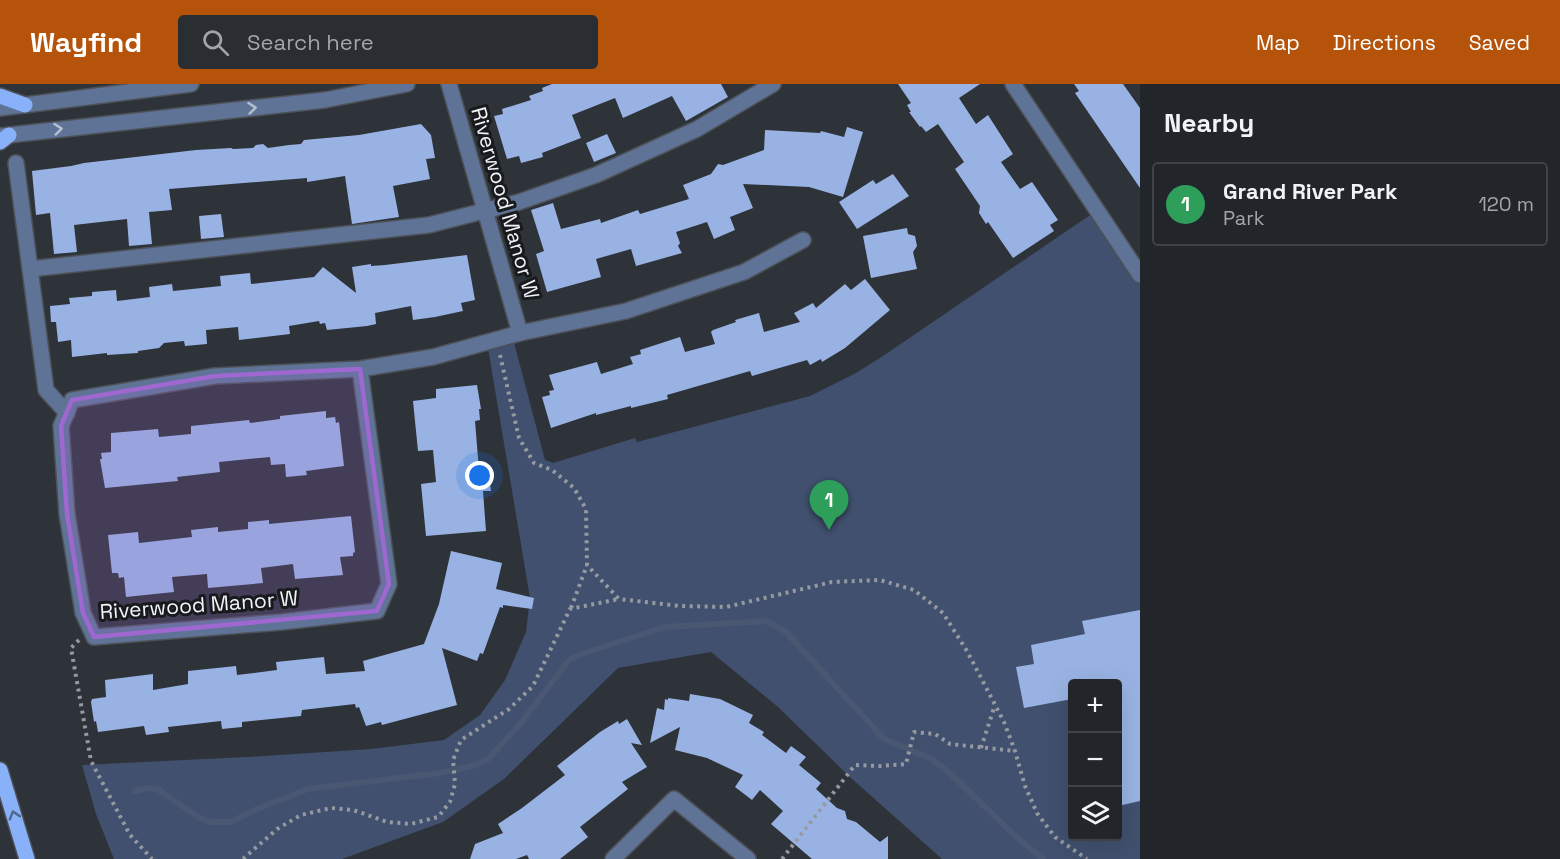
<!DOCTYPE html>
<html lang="en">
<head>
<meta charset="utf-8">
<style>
	:root { --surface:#22262b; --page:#2a2e33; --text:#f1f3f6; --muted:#a2a5a9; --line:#3f4347; --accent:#b45309 }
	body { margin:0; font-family:"Space Grotesk",sans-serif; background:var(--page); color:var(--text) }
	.controls { position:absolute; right:18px; bottom:18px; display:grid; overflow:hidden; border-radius:6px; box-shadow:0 6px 24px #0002 }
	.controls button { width:54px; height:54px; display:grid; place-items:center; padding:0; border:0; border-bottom:2px solid var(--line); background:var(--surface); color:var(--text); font:30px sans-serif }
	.you { position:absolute; left:480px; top:392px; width:21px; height:21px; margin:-15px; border:4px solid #fff; border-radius:50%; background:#1a73e8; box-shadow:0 0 0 9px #1a73e833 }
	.badge { display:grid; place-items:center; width:39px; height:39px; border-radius:50%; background:var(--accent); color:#fff; font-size:20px; font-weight:700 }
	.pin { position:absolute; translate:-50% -50px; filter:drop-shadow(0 2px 3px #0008) }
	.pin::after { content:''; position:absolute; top:32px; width:21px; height:18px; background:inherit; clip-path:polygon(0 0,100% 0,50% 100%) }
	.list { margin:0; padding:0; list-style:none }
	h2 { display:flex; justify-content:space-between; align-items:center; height:78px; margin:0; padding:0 24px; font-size:26px }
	h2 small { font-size:20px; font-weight:400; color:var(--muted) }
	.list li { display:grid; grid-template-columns:39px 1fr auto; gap:18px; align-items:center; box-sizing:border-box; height:84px; margin:0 12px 12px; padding:0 12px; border:2px solid var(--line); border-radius:6px }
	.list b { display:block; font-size:22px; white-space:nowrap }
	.list p { margin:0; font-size:20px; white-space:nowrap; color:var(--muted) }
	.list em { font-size:20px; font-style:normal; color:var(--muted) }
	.icon { flex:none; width:33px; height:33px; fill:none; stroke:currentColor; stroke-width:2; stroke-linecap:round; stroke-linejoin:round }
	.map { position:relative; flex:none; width:1140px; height:775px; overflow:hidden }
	header { display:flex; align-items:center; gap:36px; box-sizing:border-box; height:84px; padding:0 30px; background:var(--accent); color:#fff }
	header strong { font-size:28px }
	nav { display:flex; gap:33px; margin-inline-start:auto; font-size:21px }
	.search { width:420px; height:54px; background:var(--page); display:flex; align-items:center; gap:15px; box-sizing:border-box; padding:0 21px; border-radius:6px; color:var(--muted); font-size:22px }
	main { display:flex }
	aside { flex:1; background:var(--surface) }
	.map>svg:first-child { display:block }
	.green { fill:#40506e; fill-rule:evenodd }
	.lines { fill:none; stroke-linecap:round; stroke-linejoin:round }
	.stream { stroke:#4a5772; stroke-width:6 }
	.building { fill:#98b3e3 }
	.minor-casing { stroke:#4d5158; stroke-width:18 }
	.major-casing { stroke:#4d5158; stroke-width:18 }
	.path { stroke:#969aa0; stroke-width:4; stroke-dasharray:3 4.5; stroke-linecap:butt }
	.minor { stroke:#5e7396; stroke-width:15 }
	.major { stroke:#88b1fa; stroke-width:15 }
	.oneway { stroke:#b6c0d1 }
	.oneway2 { stroke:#50668c }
	.marked { fill:#9e68d0; fill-opacity:0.2; stroke:#9e68d0; stroke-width:4.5; stroke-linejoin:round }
	.labels { text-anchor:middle; stroke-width:6; stroke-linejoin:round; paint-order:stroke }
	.street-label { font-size:21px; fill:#f0f3f8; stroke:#181a1d }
</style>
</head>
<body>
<header>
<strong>Wayfind</strong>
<div class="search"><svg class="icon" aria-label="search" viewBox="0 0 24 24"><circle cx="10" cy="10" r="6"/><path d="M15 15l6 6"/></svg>Search here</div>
<nav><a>Map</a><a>Directions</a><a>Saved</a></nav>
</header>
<main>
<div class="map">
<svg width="1140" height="775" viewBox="0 0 1140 775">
	<rect width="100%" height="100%" fill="#2e3239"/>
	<path class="green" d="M1096,127l44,64v584h-198l-91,-81 -73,-71 -67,-55 -93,16 -114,111 -61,43 -101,37h-228l-18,-45 -14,-49 182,-9 107,-7 73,-9 36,-25 25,-35 21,-48 4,-34 -43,-256 25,-7 33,125 8,3 82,-25 2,4 173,-46 46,-23 27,-17zM1072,600h46v152h-46z"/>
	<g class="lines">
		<polyline class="stream" points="135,707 149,704 159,706 198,733 210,738 231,738 257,725 308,705 440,689 476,681 488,675 520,640 569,576 578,571 665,543 767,537 786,548 884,655 930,674 951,690 1012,749 1043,775"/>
	</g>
	<g class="building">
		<polygon points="552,0 721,0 728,13 686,37 672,12 623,34 615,14 572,31 581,54 542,69 543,73 521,79 519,72 507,75 494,32 503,30 502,25 531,16 529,12 543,7 542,4"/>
		<polygon points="898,0 980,0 959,14 976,40 988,31 1013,70 1001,78 1020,105 1032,98 1058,136 1050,141 1054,147 1013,174 988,138 986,140 979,129 980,122 955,85 964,78 938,40 926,48 921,42 920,43 909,28 911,28 907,21 911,19"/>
		<polygon points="1074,0 1123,0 1140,24 1140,104 1075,9 1079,7"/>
		<polygon points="421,40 431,51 435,74 426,75 430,95 393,102 399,133 352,140 345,92 307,98 307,94 169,105 172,126 149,128 152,160 129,162 127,135 74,141 77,168 54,170 50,129 36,131 32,87 71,82 84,79 196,66 231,64 233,65 253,64 256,61 263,60 268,64 289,61 301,60 304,56 359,51"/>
		<polygon points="847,43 863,48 843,113 809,103 743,100 753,124 730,133 735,146 714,155 707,138 676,148 680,159 678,162 682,169 636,182 631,165 596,175 601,193 547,208 536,170 544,167 531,126 553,119 561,145 600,135 601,139 638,126 640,130 689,115 683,101 711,90 718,80 723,81 764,66 765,46 820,49 821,47 844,53"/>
		<polygon points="607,50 616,69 594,78 586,59"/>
		<polygon points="893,90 909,112 857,145 839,118 873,96 876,100"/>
		<polygon points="221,130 224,153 201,155 199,132"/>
		<polygon points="907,144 908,150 915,152 917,162 913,168 917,185 871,194 863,152"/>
		<polygon points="467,171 475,216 461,219 463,227 435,233 413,236 411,222 375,229 376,240 367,242 327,246 325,239 320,240 319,237 289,242 290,250 239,256 238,243 206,246 207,260 185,262 184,257 164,259 159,264 138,267 138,269 107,271 107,269 72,273 71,256 58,258 56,238 51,238 50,222 70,220 69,214 92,212 92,208 116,206 117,217 150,213 149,203 172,200 173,207 221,202 220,192 250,189 251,200 314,193 323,183 356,209 352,183 371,180 371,182 385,181"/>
		<polygon points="865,195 890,226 845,264 822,278 821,275 810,281 807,276 752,292 750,287 667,311 668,315 631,324 631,322 596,331 596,329 551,344 542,313 550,311 549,307 554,306 549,291 597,278 601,290 633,280 630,273 641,270 640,266 680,253 685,268 715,260 711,248 713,246 736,238 735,236 759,229 764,248 800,238 794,229 813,219 816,224 845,200 851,206"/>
		<polygon points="477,301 481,325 479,325 480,336 475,337 479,386 481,386 482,392 489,392 491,407 483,407 486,447 426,452 421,400 436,398 433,366 418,367 413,317 436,314 436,305"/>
		<polygon points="326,327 326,334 335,333 336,339 339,338 344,382 306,387 307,391 286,393 285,380 271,381 270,373 219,378 220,388 177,393 178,397 105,404 100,375 102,375 101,369 111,368 111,349 158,345 159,353 191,350 191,342 249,336 250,339 280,335 280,332"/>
		<polygon points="351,432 355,468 353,469 353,472 340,473 343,491 295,495 293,480 261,484 263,499 208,504 207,490 172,493 174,508 126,513 124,493 119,494 118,489 112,489 108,451 138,448 139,459 192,453 191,446 218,443 218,448 248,445 248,438 269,436 269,440"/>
		<polygon points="451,467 502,479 496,505 534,514 532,525 503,521 503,524 500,523 483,570 480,569 477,577 442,564 457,621 382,641 381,638 366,642 359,623 356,624 355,620 302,626 301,632 242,638 242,643 222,645 221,637 168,643 169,648 146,651 144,642 98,648 96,637 94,638 91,618 92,615 106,613 105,596 153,590 153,606 188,600 188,587 236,582 237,591 277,586 276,578 324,573 326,590 365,587 363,577 424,560 439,520"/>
		<polygon points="1140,526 1140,717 1118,722 1118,600 1072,600 1072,615 1024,624 1016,583 1034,580 1031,561 1085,550 1082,537"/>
		<polygon points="690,610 720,615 753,631 749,639 764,648 762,651 786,669 791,662 806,673 799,681 821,699 816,705 837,724 845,727 847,735 856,738 880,758 888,752 888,775 812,775 771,740 783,727 760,706 752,716 735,703 743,691 707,674 675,666 680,643 650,659 657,624 664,626 665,615 668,616 668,614 689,617"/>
		<polygon points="627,635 642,661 631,659 647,683 622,698 628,705 580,743 588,753 560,775 529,775 527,771 516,775 470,775 475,760 503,749 498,740 522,724 565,691 557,682 600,648 618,637 619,640"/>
	</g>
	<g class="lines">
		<g class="minor-casing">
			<g id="minor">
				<polyline points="449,0 520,249"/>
				<polyline points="1013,0 1140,191"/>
				<polyline points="0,24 191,0"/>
				<polyline points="0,52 325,16 407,0"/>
				<polyline points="16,79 46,306 67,329"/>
				<polyline points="30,185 429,141 519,118 596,91 697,45 773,0"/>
				<polyline points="360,285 389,500 377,527 282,538 94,553 83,529 67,430 61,342 72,316 215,292 360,285 433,273 520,249 626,227 744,188 803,156"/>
				<polyline points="613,775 674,715 748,775"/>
			</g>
		</g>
		<g class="major-casing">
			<g id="major">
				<polyline points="0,12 25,21"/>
				<polyline points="0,58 9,51"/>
				<polyline points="0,686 27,775"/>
			</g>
		</g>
		<g class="path">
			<polyline points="500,271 519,354 534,379 552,386 574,404 586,425 587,481 619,515 680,522 726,523 832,498 880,496 914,506 943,529 967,567 1004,638 1015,667 1025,702 1037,729 1055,753 1087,775"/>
			<polyline points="571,524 587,481"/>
			<polyline points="79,556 71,564 91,677 130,751 152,775"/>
			<polyline points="981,664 995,621"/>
			<polyline points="243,775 277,745 301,731 331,724 353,726 387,738 411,740 438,733 450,718 455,700 453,676 461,656 509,625 533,602 570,525 619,515"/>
			<polyline points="782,775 855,681 880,682 906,680 914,648 935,650 950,660 1015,667"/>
		</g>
		<use href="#minor" class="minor"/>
		<use href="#major" class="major"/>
	</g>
	<defs><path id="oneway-chevron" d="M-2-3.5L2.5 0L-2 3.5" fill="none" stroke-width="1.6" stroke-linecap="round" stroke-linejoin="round" transform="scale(1.5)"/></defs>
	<g class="oneway">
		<use href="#oneway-chevron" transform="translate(252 24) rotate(-6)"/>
		<use href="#oneway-chevron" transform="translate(58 45) rotate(-6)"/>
	</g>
	<use class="oneway2" href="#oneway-chevron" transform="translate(14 731) rotate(-107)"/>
	<path class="marked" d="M360,285l29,215 -12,27 -283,26 -11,-24 -16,-99 -6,-88 11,-26 143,-24z"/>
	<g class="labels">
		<g class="street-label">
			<text transform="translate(505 119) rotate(74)" y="7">Riverwood Manor W</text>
			<text transform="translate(199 521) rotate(-4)" y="7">Riverwood Manor W</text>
		</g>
	</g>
</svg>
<div class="controls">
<button>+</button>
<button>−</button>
<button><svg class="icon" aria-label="layers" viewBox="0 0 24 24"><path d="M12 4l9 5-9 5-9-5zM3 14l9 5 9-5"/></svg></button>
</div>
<div class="you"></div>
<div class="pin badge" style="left:829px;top:446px;background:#2e9e5b">1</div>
</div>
<aside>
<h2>Nearby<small></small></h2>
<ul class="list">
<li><span class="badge" style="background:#2e9e5b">1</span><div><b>Grand River Park</b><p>Park</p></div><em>120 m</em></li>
</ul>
</aside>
</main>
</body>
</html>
